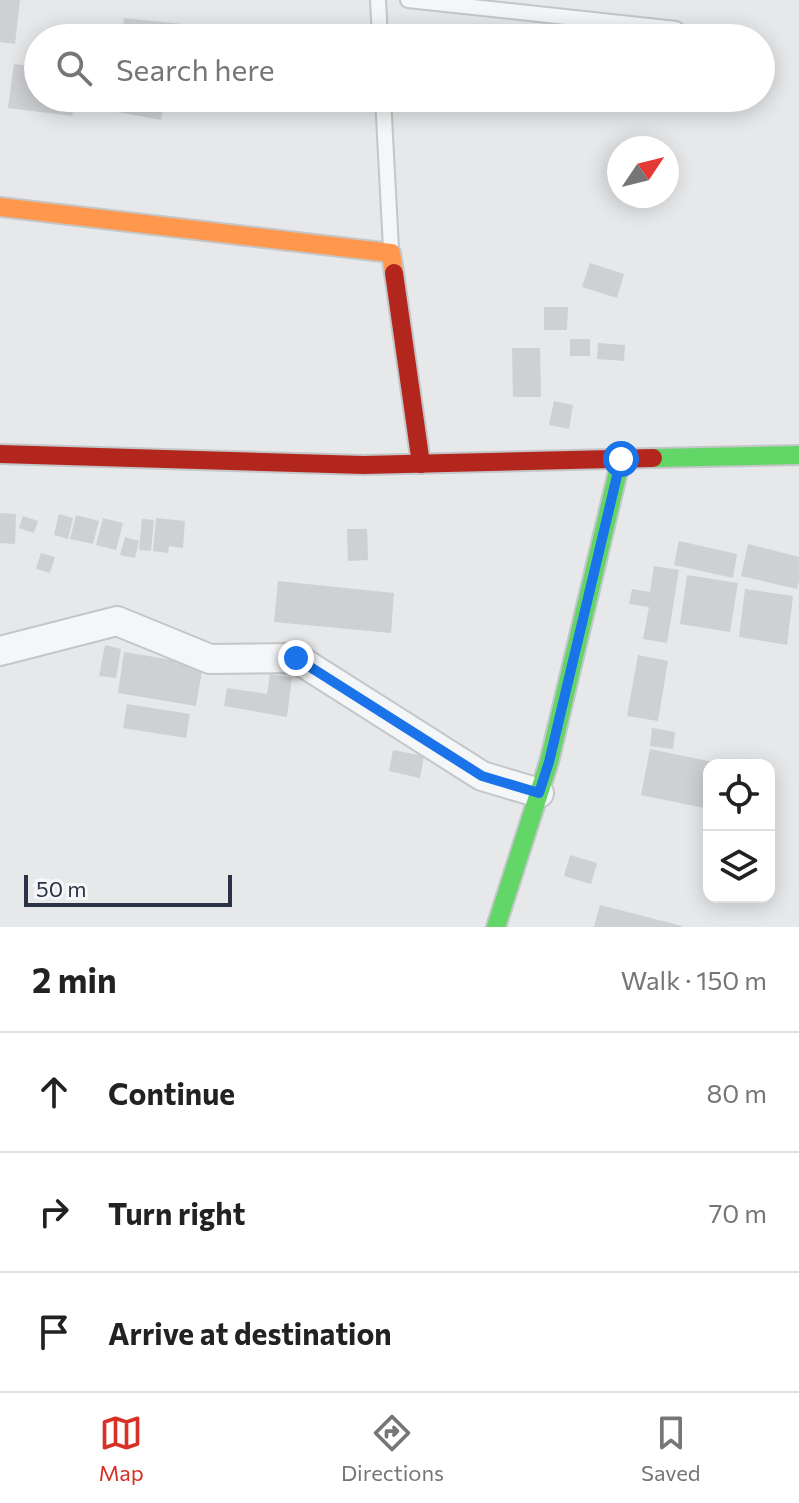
<!DOCTYPE html>
<html lang="en">
<head>
<meta charset="utf-8">
<style>
	:root { --surface:#fff; --page:#f2f2f2; --text:#222; --muted:#767676; --line:#e0e0e0; --accent:#d93025 }
	body { margin:0; font-family:Commissioner,sans-serif; background:var(--page); color:var(--text) }
	.controls { position:absolute; right:24px; bottom:24px; display:grid; overflow:hidden; border-radius:16px; box-shadow:0 4px 20px #0003 }
	.controls button { width:72px; height:72px; display:grid; place-items:center; padding:0; border:0; border-bottom:2px solid var(--line); background:var(--surface); color:var(--text); font:40px sans-serif }
	.compass { position:absolute; left:607px; top:136px; width:72px; height:72px; border-radius:50%; background:var(--surface); box-shadow:0 4px 20px #0003; rotate:55deg }
	.scale { position:absolute; left:24px; bottom:20px; width:208px; box-sizing:border-box; padding-left:8px; border:4px solid #2b3445; border-top:0; font-size:22px; line-height:28px; white-space:nowrap; color:#2b3445; -webkit-text-stroke:6px #f4f6f9; paint-order:stroke }
	.stop { position:absolute; width:24px; height:24px; margin:-18px; border:6px solid #1a73e8; border-radius:50%; background:#fff }
	.stop.end { background:#1a73e8; border-color:#fff; box-shadow:0 2px 8px #0008 }
	.list { margin:0; padding:0; list-style:none }
	h2 { display:flex; justify-content:space-between; align-items:center; height:104px; margin:0; padding:0 32px; font-size:34px }
	h2 small { font-size:26px; font-weight:400; color:var(--muted) }
	.list li { display:grid; grid-template-columns:52px 1fr auto; gap:24px; align-items:center; box-sizing:border-box; height:120px; padding:0 32px; border-top:2px solid var(--line) }
	.list b { display:block; font-size:30px; white-space:nowrap }
	.list em { font-size:26px; font-style:normal; color:var(--muted) }
	.icon { flex:none; width:44px; height:44px; fill:none; stroke:currentColor; stroke-width:2; stroke-linecap:round; stroke-linejoin:round }
	.map { position:relative; flex:none; width:799px; height:927px; overflow:hidden }
	.search { position:absolute; background:var(--surface); box-shadow:0 4px 20px #0003; left:24px; right:24px; top:24px; height:88px; display:flex; align-items:center; gap:20px; box-sizing:border-box; padding:0 28px; border-radius:44px; color:var(--muted); font-size:30px }
	.sheet { height:464px; background:var(--surface) }
	nav { display:flex; justify-content:space-around; align-items:center; box-sizing:border-box; height:112px; border-top:2px solid var(--line); background:var(--surface); font-size:22px; color:var(--muted) }
	nav a { display:grid; justify-items:center; gap:4px }
	nav .on { color:var(--accent) }
	.map>svg:first-child { display:block }
	.building { fill:#ced0d3 }
	.lines { fill:none; stroke-linecap:round; stroke-linejoin:round }
	.lane-casing { stroke:#c4c6c8; stroke-width:18 }
	.street-casing { stroke:#c4c6c8; stroke-width:32 }
	.fast-casing { stroke:#c4c6c8; stroke-width:22 }
	.slow-casing { stroke:#c4c6c8; stroke-width:22 }
	.jam-casing { stroke:#c4c6c8; stroke-width:22 }
	.lane { stroke:#f5f6f7; stroke-width:14 }
	.street { stroke:#f5f6f7; stroke-width:28 }
	.fast { stroke:#63d668; stroke-width:18 }
	.slow { stroke:#ff974d; stroke-width:18 }
	.jam { stroke:#b3261e; stroke-width:18 }
	.route { stroke:#1a73e8; stroke-width:10 }
</style>
</head>
<body>
<div class="map">
<svg width="799" height="927" viewBox="0 0 799 927">
	<rect width="100%" height="100%" fill="#e6e8ea"/>
	<g class="building">
		<polygon points="0,0 20,0 15,44 0,42"/>
		<polygon points="124,18 301,36 301,38 122,38"/>
		<polygon points="14,64 38,67 38,98 75,98 72,116 8,108"/>
		<polygon points="102,98 165,98 161,120 101,109"/>
		<polygon points="590,263 624,274 617,298 582,287"/>
		<polygon points="544,307 568,307 567,330 544,330"/>
		<rect x="570" y="339" width="20" height="17"/>
		<polygon points="598,343 625,345 624,361 597,359"/>
		<polygon points="512,348 540,348 541,397 513,397"/>
		<polygon points="554,401 573,405 569,429 549,425"/>
		<polygon points="0,513 16,514 15,544 0,543"/>
		<polygon points="59,514 73,518 68,539 54,535"/>
		<polygon points="76,515 99,521 93,544 70,539"/>
		<polygon points="23,516 38,521 34,533 19,528"/>
		<polygon points="103,518 123,523 116,550 96,545"/>
		<polygon points="156,518 185,521 183,548 169,546 168,553 153,551"/>
		<polygon points="142,519 154,520 151,551 139,550"/>
		<polygon points="347,529 367,529 368,560 348,561"/>
		<polygon points="125,537 139,541 135,558 120,555"/>
		<polygon points="679,541 737,554 733,578 674,565"/>
		<polygon points="748,544 799,557 799,581 797,589 741,576"/>
		<polygon points="41,553 55,557 50,573 36,569"/>
		<polygon points="654,566 679,570 667,643 643,639 649,607 629,604 632,589 650,592"/>
		<polygon points="687,575 738,583 730,632 680,624"/>
		<polygon points="278,581 394,593 391,633 274,622"/>
		<polygon points="745,589 793,596 787,645 739,637"/>
		<polygon points="105,645 121,649 116,678 99,676"/>
		<polygon points="124,652 203,665 196,706 118,693"/>
		<polygon points="638,655 668,661 658,721 627,716"/>
		<polygon points="270,674 292,678 287,717 224,706 227,688 267,694"/>
		<polygon points="127,704 190,714 186,738 123,728"/>
		<polygon points="652,728 675,732 673,749 650,746"/>
		<polygon points="650,749 723,764 709,765 709,809 641,795"/>
		<polygon points="393,750 424,756 420,778 389,771"/>
		<polygon points="570,855 597,863 591,884 564,876"/>
		<polygon points="600,905 682,926 682,927 594,927"/>
	</g>
	<g class="lines">
		<g class="lane-casing">
			<g id="lane">
				<polyline points="378,0 380,38"/>
				<polyline points="408,0 676,29"/>
				<polyline points="383,98 391,249"/>
			</g>
		</g>
		<g class="street-casing">
			<polyline id="street" points="0,651 117,621 210,659 296,658 482,776 539,793"/>
		</g>
		<g class="fast-casing">
			<g id="fast">
				<polyline points="653,458 799,455"/>
				<polyline points="496,927 549,762 621,459"/>
			</g>
		</g>
		<g class="slow-casing">
			<polyline id="slow" points="0,207 391,253 394,273"/>
		</g>
		<g class="jam-casing">
			<g id="jam">
				<polyline points="394,273 421,464"/>
				<polyline points="0,454 363,465 653,458"/>
			</g>
		</g>
		<use href="#lane" class="lane"/>
		<use href="#street" class="street"/>
		<use href="#fast" class="fast"/>
		<use href="#slow" class="slow"/>
		<use href="#jam" class="jam"/>
	</g>
	<g class="lines">
		<polyline class="route" points="296,658 482,776 539,793 549,762 621,459"/>
	</g>
</svg>
<div class="controls">
<button><svg class="icon" aria-label="locate" viewBox="0 0 24 24"><circle cx="12" cy="12" r="6"/><path d="M12 2v4M12 18v4M2 12h4M18 12h4"/></svg></button>
<button><svg class="icon" aria-label="layers" viewBox="0 0 24 24"><path d="M12 4l9 5-9 5-9-5zM3 14l9 5 9-5"/></svg></button>
</div>
<svg class="compass" viewBox="-18 -18 36 36"><path d="M0-13l5 13h-10z" fill="#e53935"/><path d="M0 13l5-13h-10z" fill="#767676"/></svg>
<div class="scale">50 m</div>
<div class="stop" style="left:621px;top:459px"></div>
<div class="stop end" style="left:296px;top:658px"></div>
<div class="search"><svg class="icon" aria-label="search" viewBox="0 0 24 24"><circle cx="10" cy="10" r="6"/><path d="M15 15l6 6"/></svg>Search here</div>
</div>
<section class="sheet">
<h2>2 min<small>Walk · 150 m</small></h2>
<ul class="list">
<li><svg class="icon" aria-label="ahead" viewBox="0 0 24 24"><path d="M12 20V5M6 11l6-6 6 6"/></svg><div><b>Continue</b></div><em>80 m</em></li>
<li><svg class="icon" aria-label="right" viewBox="0 0 24 24"><path d="M7 20v-9h11M14 6l5 5-5 5"/></svg><div><b>Turn right</b></div><em>70 m</em></li>
<li><svg class="icon" aria-label="arrive" viewBox="0 0 24 24"><path d="M6 21V4h12l-3 4 3 4H6"/></svg><div><b>Arrive at destination</b></div></li>
</ul>
</section>
<nav>
<a class="on"><svg class="icon" aria-label="map" viewBox="0 0 24 24"><path d="M3 6l6-2 6 2 6-2v14l-6 2-6-2-6 2zM9 4v14M15 6v14"/></svg>Map</a>
<a><svg class="icon" aria-label="directions" viewBox="0 0 24 24"><path d="M12 3l9 9-9 9-9-9zM9 14v-3h6M13 9l2 2-2 2"/></svg>Directions</a>
<a><svg class="icon" aria-label="saved" viewBox="0 0 24 24"><path d="M7 4h10v16l-5-4-5 4z"/></svg>Saved</a>
</nav>
</body>
</html>
